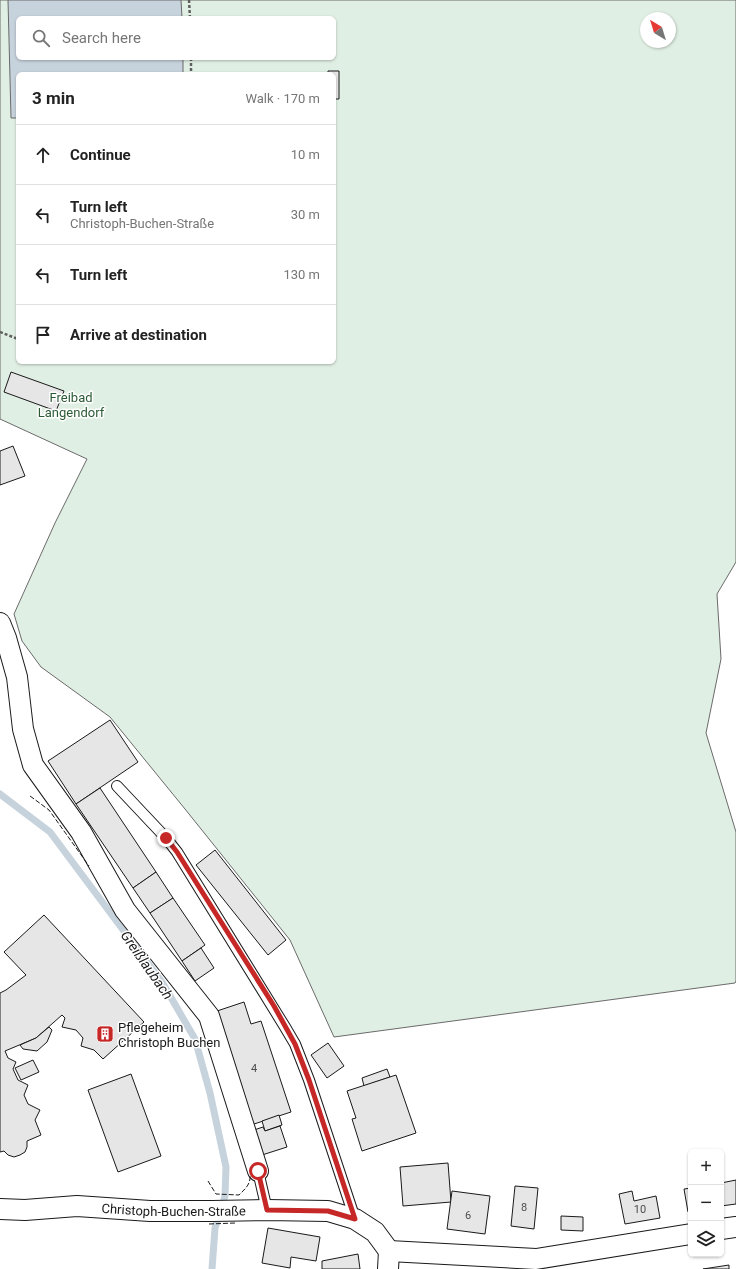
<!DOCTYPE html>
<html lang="en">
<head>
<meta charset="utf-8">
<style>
	:root { --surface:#fff; --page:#f6f6f6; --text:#222; --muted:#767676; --line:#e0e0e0 }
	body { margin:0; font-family:Roboto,sans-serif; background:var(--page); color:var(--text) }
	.controls { position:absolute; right:12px; bottom:12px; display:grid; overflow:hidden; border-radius:6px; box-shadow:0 1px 3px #0004 }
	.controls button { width:36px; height:36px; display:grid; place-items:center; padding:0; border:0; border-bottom:1px solid var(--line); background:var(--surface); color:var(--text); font:20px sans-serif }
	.compass { position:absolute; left:640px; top:12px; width:36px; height:36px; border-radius:50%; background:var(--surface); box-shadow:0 1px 3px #0004; rotate:322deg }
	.stop { position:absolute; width:12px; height:12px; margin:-9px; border:3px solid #c62828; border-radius:50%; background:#fff }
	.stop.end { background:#c62828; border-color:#fff; box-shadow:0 1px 4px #0008 }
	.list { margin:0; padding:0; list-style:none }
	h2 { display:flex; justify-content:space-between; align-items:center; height:52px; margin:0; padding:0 16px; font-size:17px }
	h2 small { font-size:13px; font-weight:400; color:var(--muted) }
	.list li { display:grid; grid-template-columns:26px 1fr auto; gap:12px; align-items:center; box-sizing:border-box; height:60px; padding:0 16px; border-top:1px solid var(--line) }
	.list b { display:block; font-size:15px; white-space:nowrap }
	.list p { margin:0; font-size:13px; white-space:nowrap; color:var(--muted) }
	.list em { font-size:13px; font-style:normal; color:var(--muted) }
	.icon { flex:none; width:22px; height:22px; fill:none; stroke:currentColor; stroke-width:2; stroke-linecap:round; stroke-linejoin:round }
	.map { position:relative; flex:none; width:736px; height:1269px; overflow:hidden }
	.search { position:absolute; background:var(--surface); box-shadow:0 1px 3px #0004; left:16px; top:16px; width:320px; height:44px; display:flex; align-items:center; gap:10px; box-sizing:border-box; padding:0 14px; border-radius:6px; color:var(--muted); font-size:15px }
	.panel { position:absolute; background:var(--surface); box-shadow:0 1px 3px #0004; left:16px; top:72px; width:320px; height:292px; border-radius:6px }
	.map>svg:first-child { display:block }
	.green { fill:#e0efe3; stroke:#6a6a6a; fill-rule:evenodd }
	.water { fill:#c6d2dc; stroke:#6a6a6a }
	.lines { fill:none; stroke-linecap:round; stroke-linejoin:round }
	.stream { stroke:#c6d2dc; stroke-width:7 }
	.building { fill:#e6e6e6; stroke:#1a1a1a }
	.lane-casing { stroke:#1a1a1a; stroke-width:12 }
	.street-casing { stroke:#1a1a1a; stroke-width:22 }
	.path { stroke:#5f5f5f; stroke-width:2.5; stroke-dasharray:3 2; stroke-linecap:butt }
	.lane { stroke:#fff; stroke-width:10 }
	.street { stroke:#fff; stroke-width:20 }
	.fence { stroke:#1a1a1a; stroke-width:1; stroke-dasharray:5 2; stroke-linecap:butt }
	.route { stroke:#c62828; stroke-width:5 }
	.labels { text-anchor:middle; stroke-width:3; stroke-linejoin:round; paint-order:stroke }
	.number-label { font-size:11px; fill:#4d4d4d }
	.park-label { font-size:13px; fill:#2b5a34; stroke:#fff }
	.poi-label { font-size:13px; fill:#1a1a1a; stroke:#fff; text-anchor:start }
	.street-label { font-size:13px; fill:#1a1a1a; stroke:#fff }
	.water-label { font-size:14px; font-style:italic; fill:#1a1a1a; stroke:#fff }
</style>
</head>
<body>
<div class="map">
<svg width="736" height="1269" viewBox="0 0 736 1269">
	<rect width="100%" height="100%" fill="#fff"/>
	<path class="green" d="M0,0h736v562l-19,32 4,65 -15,74 30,99v149l-1,2 -401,54 -44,-97 -105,-131 -75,-92 -69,-50 -19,-26 -8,-27 41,-91 32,-64 -87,-40zM18,18h316v40h-316zM646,18h24v24h-24zM18,74h316v288h-316z"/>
	<polygon class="water" points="8,0 181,0 182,18 18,18 18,58 183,58 183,74 18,74 18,118 11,118"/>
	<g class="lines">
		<polyline class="stream" points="0,794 50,832 162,982 195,1039 210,1093 226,1167 225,1196 215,1228 212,1269"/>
	</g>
	<g class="building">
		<polygon points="328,71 339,71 339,99 334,99 334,74 328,74"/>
		<polygon points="11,372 64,391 56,411 4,392"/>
		<polygon points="13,446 25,476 0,485 0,451"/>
		<polygon points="110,720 138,762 76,804 48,761"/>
		<polygon points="100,788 156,872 133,888 76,804"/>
		<polygon points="215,850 286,940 268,955 196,865"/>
		<polygon points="156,872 173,898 150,913 133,888"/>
		<polygon points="173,898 205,945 182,961 150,913"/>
		<polygon points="44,915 144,1022 103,1059 94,1050 81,1046 83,1038 76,1030 62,1027 65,1018 62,1015 36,1038 5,1051 8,1058 16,1062 13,1069 18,1080 28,1085 24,1095 28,1104 40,1110 35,1120 41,1135 27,1141 27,1147 25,1152 20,1155 14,1157 8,1155 4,1151 0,1152 0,993 6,990 26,975 4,952"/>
		<polygon points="201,948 214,968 195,981 182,961"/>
		<polygon points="244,1002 251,1024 261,1021 291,1112 251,1125 214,1012"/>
		<polygon points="49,1027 52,1030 47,1042 37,1051 23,1049 20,1045 36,1038"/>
		<polygon points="328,1043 344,1066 327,1078 311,1055"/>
		<polygon points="33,1060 39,1072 21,1080 15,1068"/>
		<polygon points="387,1069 390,1077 364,1086 362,1078"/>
		<polygon points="131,1074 161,1156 118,1172 88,1090"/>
		<polygon points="396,1075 416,1133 362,1151 352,1119 356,1118 347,1091"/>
		<polygon points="279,1115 282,1125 265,1131 262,1121"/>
		<polygon points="280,1126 287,1147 262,1155 254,1130 263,1127 265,1131"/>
		<polygon points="448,1163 451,1202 403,1206 400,1167"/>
		<polygon points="736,1180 736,1204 721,1206 721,1183"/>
		<polygon points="515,1186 538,1188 534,1229 511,1226"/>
		<polygon points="691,1188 691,1211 688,1212 684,1189"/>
		<polygon points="452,1191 490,1196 485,1234 447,1229"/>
		<polygon points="632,1191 634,1201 656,1196 660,1218 625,1224 619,1194"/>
		<polygon points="561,1216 583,1217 583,1231 561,1230"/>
		<polygon points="268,1228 320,1237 316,1261 291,1257 290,1268 262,1263"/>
		<polygon points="358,1254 360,1269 322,1269 322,1261"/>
		<polygon points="729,1265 729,1269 703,1269"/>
	</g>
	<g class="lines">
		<g class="lane-casing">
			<g id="lane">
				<polyline points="117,786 166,838 177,852 285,1027 295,1044 309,1080 355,1219"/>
				<polyline points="258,1171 267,1210"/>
			</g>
		</g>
		<g class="street-casing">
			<g id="street">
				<polyline points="0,623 6,638 17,677 23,729 33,765 81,832 125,910 209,1016 258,1171"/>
				<path id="s1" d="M0,1209l25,1 52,-4 73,5h62l55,-1 61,1 27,8 20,13 14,19"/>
				<polyline points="721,1229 736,1227"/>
				<polyline points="389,1251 536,1259 691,1234"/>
				<polyline points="388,1269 389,1251"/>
			</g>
		</g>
		<g class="path">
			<polyline points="189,0 190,18"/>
			<polyline points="191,58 191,74"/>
			<polyline points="0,332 18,339"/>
		</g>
		<use href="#lane" class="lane"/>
		<use href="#street" class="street"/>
		<g class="fence">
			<polyline points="30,796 49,810 89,866"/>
			<path d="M208,1181l8,13 23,1c7,-7 12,-11 11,-21"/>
			<polyline points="209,1224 235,1223"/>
		</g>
	</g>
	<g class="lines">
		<polyline class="route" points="166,838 177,852 274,1006 295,1044 309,1080 355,1219 328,1211 267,1210 258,1171"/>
	</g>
	<defs>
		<g id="building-square" transform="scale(0.9)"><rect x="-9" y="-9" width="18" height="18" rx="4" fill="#c62828" stroke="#fff"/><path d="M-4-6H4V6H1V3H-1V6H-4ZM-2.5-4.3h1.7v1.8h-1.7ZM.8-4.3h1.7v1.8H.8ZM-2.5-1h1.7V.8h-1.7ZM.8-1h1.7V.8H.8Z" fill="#fff"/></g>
	</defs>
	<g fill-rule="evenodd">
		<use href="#building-square" x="105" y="1034"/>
	</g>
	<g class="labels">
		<g class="number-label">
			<text x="254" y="1072">4</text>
			<text x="524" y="1211">8</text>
			<text x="640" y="1213">10</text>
			<text x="468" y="1219">6</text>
		</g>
		<g class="park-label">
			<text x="71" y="402">Freibad<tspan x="71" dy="15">Langendorf</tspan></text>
		</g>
		<g class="poi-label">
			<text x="118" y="1032">Pflegeheim<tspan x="118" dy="15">Christoph Buchen</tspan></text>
		</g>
		<g class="street-label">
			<text dy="5" stroke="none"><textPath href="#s1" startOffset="174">Christoph-Buchen-Straße</textPath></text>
		</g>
		<g class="water-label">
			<text transform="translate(147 965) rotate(55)" y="5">Greißlaubach</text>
		</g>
	</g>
</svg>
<div class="controls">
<button>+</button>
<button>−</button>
<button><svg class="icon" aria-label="layers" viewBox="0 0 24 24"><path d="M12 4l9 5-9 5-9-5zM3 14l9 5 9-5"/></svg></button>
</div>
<svg class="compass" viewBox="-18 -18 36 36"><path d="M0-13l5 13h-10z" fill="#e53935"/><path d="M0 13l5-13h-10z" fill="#767676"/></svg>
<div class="stop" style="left:258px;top:1171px"></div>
<div class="stop end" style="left:166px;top:838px"></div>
<div class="search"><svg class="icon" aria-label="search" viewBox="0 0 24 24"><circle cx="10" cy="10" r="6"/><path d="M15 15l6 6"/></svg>Search here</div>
<section class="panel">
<h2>3 min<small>Walk · 170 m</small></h2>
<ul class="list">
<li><svg class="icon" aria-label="ahead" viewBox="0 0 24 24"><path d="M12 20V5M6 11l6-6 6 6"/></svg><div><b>Continue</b></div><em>10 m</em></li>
<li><svg class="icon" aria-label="left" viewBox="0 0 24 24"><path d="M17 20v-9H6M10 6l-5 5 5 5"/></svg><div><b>Turn left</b><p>Christoph-Buchen-Straße</p></div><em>30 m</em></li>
<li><svg class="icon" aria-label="left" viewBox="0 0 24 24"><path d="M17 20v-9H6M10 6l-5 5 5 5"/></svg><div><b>Turn left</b></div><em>130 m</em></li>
<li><svg class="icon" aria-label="arrive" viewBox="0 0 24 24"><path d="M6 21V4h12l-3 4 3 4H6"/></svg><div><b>Arrive at destination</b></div></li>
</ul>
</section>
</div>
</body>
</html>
